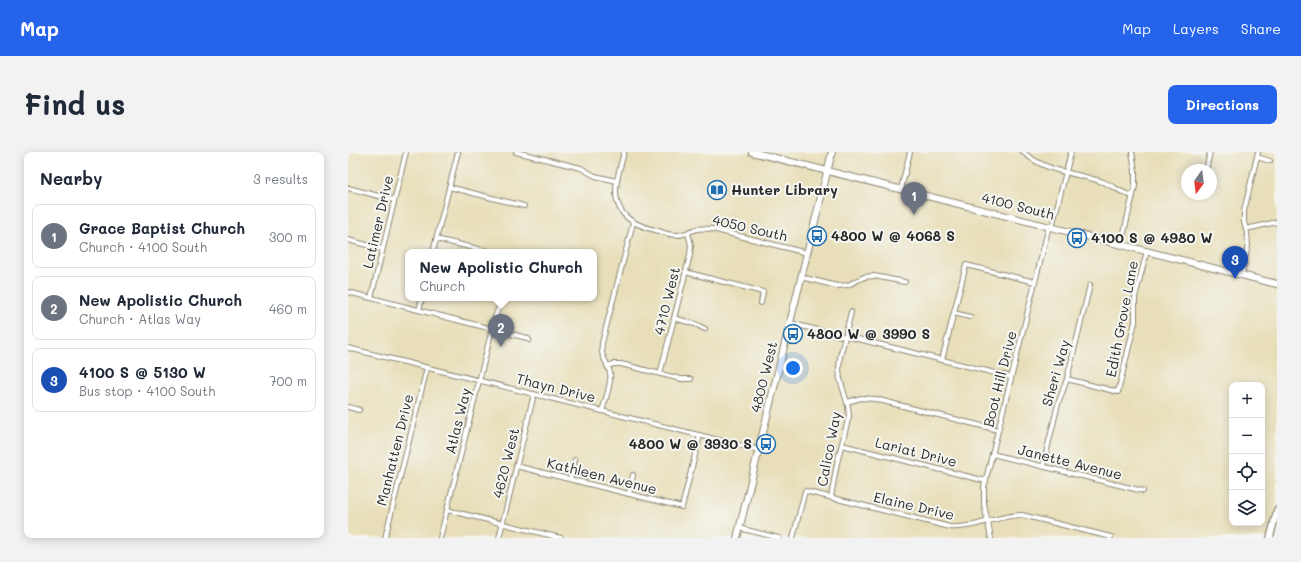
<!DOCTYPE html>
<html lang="en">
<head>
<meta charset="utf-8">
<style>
	:root { --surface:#fff; --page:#f2f2f3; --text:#1f2937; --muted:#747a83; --line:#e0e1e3; --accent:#2563eb }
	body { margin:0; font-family:Mali,sans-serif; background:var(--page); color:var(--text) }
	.controls { position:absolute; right:12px; bottom:12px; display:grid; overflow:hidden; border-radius:8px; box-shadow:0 2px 10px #0003 }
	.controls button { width:36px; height:36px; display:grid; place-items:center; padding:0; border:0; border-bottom:1px solid var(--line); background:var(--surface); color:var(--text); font:20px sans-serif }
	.compass { position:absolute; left:833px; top:12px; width:36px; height:36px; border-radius:50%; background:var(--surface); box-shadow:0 2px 10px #0003; rotate:194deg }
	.you { position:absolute; left:445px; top:216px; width:14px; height:14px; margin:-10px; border:3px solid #fff; border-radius:50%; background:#1a73e8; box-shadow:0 0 0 6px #1a73e833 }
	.badge { display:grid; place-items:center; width:26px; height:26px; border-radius:50%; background:var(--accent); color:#fff; font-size:13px; font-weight:700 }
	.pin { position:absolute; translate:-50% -33px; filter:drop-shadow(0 1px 2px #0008) }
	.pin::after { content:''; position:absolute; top:21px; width:14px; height:12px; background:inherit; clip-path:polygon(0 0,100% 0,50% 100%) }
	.popup { position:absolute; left:57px; top:97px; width:192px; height:52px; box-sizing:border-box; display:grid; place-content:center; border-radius:8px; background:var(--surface); filter:drop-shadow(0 1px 3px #0005); font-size:13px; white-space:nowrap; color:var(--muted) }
	.popup b { font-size:15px; color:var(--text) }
	.popup::after { content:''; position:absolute; left:50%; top:100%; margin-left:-8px; border:8px solid transparent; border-top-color:var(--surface) }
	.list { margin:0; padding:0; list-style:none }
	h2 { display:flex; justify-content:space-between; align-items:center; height:52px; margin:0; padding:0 16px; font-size:17px }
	h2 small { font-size:13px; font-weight:400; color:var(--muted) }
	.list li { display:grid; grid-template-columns:26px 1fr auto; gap:12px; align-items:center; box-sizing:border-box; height:64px; margin:0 8px 8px; padding:0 8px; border:1px solid var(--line); border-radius:8px }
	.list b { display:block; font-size:15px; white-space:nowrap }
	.list p { margin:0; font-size:13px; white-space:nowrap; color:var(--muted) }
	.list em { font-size:13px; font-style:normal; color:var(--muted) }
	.icon { flex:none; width:22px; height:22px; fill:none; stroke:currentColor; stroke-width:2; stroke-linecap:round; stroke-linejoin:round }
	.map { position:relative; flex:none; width:929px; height:386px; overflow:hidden; border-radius:8px }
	header { display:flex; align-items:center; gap:24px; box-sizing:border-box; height:56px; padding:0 20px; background:var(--accent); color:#fff }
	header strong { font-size:19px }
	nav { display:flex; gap:22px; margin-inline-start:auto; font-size:14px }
	.intro { display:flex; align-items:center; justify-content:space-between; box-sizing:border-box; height:96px; padding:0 24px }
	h1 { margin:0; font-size:28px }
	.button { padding:10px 18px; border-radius:8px; background:var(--accent); color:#fff; font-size:14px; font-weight:700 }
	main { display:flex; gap:24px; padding:0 24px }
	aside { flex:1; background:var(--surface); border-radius:8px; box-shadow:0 2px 10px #0003 }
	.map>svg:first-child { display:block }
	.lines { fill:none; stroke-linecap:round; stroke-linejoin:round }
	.minor-casing { stroke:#8a8572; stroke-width:6 }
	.tertiary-casing { stroke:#8a8572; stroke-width:8 }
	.secondary-casing { stroke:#8a8572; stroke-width:8 }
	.minor { stroke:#fff; stroke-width:4 }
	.tertiary { stroke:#fff; stroke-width:5.5 }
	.secondary { stroke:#fff; stroke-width:6 }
	.labels { text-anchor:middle; stroke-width:4; stroke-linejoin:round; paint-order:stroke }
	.poi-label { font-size:14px; font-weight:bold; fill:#2b2b2b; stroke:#f6f6f2; text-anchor:start }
	.street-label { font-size:14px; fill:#2b2b2b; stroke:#f6f6f2 }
</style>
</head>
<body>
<header>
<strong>Map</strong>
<nav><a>Map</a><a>Layers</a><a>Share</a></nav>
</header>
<div class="intro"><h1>Find us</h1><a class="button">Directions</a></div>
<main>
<aside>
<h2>Nearby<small>3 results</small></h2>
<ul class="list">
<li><span class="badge" style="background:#6b7280">1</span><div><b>Grace Baptist Church</b><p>Church · 4100 South</p></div><em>300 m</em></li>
<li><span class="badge" style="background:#6b7280">2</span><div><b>New Apolistic Church</b><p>Church · Atlas Way</p></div><em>460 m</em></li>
<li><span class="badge" style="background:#1a4fb4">3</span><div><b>4100 S @ 5130 W</b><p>Bus stop · 4100 South</p></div><em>700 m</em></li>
</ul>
</aside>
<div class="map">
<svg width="929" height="386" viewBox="0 0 929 386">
	<rect width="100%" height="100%" fill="#f6f6f2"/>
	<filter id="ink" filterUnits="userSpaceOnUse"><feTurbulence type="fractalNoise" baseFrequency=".025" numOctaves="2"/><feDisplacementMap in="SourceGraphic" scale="8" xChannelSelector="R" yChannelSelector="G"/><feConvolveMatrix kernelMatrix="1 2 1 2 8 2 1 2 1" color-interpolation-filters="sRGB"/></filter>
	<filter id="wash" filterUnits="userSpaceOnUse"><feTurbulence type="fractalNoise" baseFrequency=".012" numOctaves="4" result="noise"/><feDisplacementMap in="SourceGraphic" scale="16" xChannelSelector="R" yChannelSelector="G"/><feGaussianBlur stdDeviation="0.9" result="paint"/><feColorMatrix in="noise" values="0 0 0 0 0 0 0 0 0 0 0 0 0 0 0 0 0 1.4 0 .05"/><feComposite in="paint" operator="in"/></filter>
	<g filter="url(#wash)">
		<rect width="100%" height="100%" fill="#e8dfba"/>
	</g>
	<g filter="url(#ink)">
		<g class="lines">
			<g class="minor-casing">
				<g id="minor">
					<polyline points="168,0 233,16 247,24 269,29"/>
					<path d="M276,0c-3,13 -8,26 -8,39 0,27 21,35 43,40 5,2 11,4 18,4 7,0 13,-4 20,-6 5,-1 10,0 15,0l95,24"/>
					<path d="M675,0c24,21 51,20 80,30 11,4 17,11 30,14"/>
					<polyline points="909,5 922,9"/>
					<polyline points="858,18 862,0"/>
					<polyline points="101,35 176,54"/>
					<polyline points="0,36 46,48"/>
					<polyline points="553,37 562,0"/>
					<polyline points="704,75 723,0"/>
					<polyline points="898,77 929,70"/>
					<polyline points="88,87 143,100"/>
					<polyline points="0,88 34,97"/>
					<polyline points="773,93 787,34 787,19 784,0"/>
					<polyline points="85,100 110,0"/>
					<polyline points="337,120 415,140 413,151"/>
					<polyline points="894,123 900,93 899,81 896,70 896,59 910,0"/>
					<polyline points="453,125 489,134 500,133 516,125 526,124 557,130"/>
					<polyline points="0,140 179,186 181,188"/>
					<polyline points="23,146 58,0"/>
					<polyline points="71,158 74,146"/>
					<polyline points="606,161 622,165"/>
					<polyline points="326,166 347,172 357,177"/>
					<polyline points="442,171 493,184 502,185 663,225"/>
					<polyline points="0,196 411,298"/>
					<polyline points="594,208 618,113 687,130"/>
					<polyline points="259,214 266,212 273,212 333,227 343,227"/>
					<polyline points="312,222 342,103 343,93 340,81"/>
					<polyline points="719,227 770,240 787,170 787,145 799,99"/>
					<polyline points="499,250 513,246 527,247 650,278"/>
					<polyline points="0,255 11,258"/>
					<path d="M254,259c3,-10 10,-28 8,-38 -2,-12 -10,-14 -8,-30l31,-120"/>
					<polyline points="494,293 638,329"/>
					<polyline points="644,302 795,339"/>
					<polyline points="168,314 334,355 352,283"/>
					<polyline points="695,314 710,252 719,227 742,133"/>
					<polyline points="222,327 227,308"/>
					<polyline points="281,342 285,323"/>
					<polyline points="483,345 489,311 501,264 500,254 492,227 491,217 492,205 503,160"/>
					<polyline points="99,358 213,386"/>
					<polyline points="391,376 431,386"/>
					<polyline points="37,386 79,216"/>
					<polyline points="92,386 147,165 150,157"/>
					<polyline points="151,386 186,242"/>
					<path d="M445,386l12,-47 145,36c24,2 48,-12 72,-12l89,22 -1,1"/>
					<polyline points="643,386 636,352 636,335 701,74"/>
				</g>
			</g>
			<g class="tertiary-casing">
				<polyline id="tertiary" points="922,386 929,358"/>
			</g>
			<g class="secondary-casing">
				<g id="secondary">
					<polyline points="404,0 929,132"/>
					<polyline points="389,386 484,0"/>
				</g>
			</g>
			<use href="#minor" class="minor"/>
			<use href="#tertiary" class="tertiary"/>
			<use href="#secondary" class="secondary"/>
		</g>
	</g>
	<defs>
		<g id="library-ring" transform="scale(1)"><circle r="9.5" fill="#f6f6f2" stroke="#1f6fb2" stroke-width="1.5"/><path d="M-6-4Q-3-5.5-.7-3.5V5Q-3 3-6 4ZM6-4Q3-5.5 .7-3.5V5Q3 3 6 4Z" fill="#1f6fb2"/></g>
		<g id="bus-ring" transform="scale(1)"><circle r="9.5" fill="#f6f6f2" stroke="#1f6fb2" stroke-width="1.5"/><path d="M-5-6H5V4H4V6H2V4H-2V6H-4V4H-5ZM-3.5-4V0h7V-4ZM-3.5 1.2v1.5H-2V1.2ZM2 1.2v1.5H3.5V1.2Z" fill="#1f6fb2"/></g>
	</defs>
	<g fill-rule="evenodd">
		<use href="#library-ring" x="369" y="38"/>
		<use href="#bus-ring" x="469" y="84"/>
		<use href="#bus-ring" x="729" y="86"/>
		<use href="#bus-ring" x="445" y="182"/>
		<use href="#bus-ring" x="418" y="292"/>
	</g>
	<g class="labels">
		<g class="poi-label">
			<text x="383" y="43">Hunter Library</text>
			<text x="483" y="89">4800 W @ 4068 S</text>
			<text x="743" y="91">4100 S @ 4980 W</text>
			<text x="459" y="187">4800 W @ 3990 S</text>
			<text x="404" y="297" text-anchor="end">4800 W @ 3930 S</text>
		</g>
		<g class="street-label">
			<text transform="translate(670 54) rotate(14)" y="5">4100 South</text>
			<text transform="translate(30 70) rotate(-77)" y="5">Latimer Drive</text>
			<text transform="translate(402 76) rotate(13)" y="5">4050 South</text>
			<text transform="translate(319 149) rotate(-76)" y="5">4710 West</text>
			<text transform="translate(774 167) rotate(-79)" y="5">Edith Grove Lane</text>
			<text transform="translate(708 221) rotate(-74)" y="5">Sheri Way</text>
			<text transform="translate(416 225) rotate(-76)" y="5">4800 West</text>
			<text transform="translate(652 227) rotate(-76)" y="5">Boot Hill Drive</text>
			<text transform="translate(208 236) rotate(14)" y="5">Thayn Drive</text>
			<text transform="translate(110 269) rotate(-76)" y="5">Atlas Way</text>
			<text transform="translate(481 297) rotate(-79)" y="5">Calico Way</text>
			<text transform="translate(47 298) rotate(-76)" y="5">Manhatten Drive</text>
			<text transform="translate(568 300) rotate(14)" y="5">Lariat Drive</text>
			<text transform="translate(722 310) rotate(14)" y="5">Janette Avenue</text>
			<text transform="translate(158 311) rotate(-76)" y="5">4620 West</text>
			<text transform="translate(254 324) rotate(14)" y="5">Kathleen Avenue</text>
			<text transform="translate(566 354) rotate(13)" y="5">Elaine Drive</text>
		</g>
	</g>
</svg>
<div class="controls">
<button>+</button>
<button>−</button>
<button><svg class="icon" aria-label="locate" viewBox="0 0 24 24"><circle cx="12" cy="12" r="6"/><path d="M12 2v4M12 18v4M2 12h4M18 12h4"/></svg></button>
<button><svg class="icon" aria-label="layers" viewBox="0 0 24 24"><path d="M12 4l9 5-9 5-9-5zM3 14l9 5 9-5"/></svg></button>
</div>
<svg class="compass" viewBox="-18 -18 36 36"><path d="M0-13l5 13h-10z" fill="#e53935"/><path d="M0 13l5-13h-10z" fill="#747a83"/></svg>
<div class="you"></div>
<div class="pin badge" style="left:566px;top:63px;background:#6b7280">1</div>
<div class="pin badge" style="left:153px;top:195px;background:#6b7280">2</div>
<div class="popup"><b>New Apolistic Church</b>Church</div>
<div class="pin badge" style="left:887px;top:127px;background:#1a4fb4">3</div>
</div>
</main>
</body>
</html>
